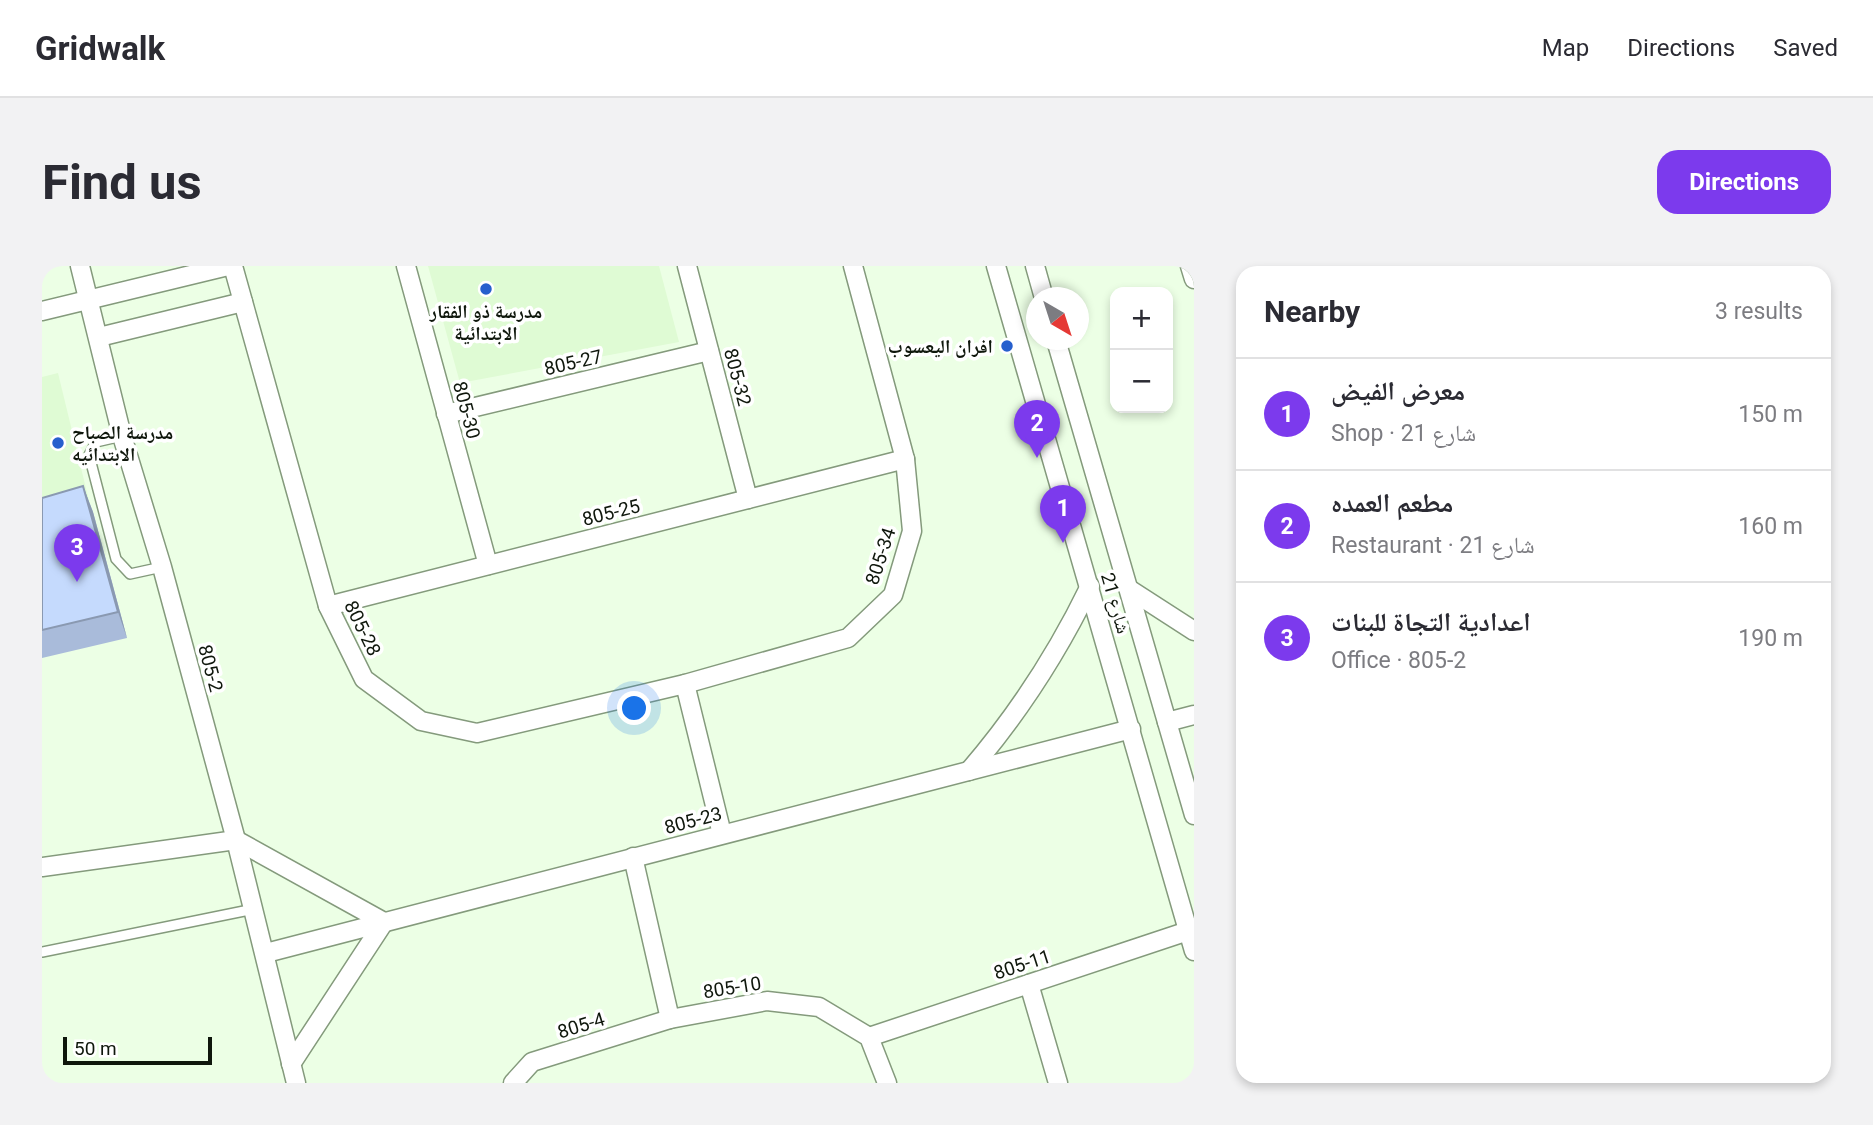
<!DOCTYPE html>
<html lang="en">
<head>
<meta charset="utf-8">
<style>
	:root { --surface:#fff; --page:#f2f2f3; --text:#2b2b33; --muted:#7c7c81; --line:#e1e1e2; --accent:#7c3aed }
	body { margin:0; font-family:Roboto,"Noto Naskh Arabic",sans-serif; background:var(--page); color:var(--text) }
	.controls { position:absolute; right:21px; top:21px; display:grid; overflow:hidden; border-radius:14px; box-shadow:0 4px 10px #0003 }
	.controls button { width:63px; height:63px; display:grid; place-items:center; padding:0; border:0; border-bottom:2px solid var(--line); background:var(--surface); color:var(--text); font:35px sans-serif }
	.compass { position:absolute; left:984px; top:21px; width:63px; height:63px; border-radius:50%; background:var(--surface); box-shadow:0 4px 10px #0003; rotate:141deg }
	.scale { position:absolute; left:21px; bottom:18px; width:149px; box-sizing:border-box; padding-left:7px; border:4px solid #0f170c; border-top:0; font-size:19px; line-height:24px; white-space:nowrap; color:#0f170c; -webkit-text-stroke:5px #fff; paint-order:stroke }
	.you { position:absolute; left:593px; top:443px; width:24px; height:24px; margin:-18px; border:5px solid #fff; border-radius:50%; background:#1a73e8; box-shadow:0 0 0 10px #1a73e833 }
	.badge { display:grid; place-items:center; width:46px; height:46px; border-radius:50%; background:var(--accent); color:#fff; font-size:23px; font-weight:700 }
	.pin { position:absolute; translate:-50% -58px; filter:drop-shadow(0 2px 4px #0008) }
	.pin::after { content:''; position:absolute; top:37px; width:24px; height:21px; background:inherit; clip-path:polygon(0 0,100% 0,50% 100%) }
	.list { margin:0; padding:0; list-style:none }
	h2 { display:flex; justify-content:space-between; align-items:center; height:91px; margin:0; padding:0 28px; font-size:30px }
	h2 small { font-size:23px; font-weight:400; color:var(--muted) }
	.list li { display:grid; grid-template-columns:46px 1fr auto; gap:21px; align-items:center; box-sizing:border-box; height:112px; padding:0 28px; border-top:2px solid var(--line) }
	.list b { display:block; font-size:26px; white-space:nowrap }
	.list p { margin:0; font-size:23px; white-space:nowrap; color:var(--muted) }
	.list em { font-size:23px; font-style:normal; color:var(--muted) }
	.map { position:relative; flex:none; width:1152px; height:817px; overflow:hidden; border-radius:21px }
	header { display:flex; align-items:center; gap:42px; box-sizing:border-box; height:98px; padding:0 35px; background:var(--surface); border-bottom:2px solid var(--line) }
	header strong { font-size:33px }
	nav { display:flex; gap:38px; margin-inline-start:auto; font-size:24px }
	.intro { display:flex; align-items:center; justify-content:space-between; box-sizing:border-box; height:168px; padding:0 42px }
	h1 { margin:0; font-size:49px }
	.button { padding:18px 32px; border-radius:21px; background:var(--accent); color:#fff; font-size:24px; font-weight:700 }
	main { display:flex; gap:42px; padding:0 42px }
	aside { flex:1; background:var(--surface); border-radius:21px; box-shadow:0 4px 10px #0003 }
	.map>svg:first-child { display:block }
	.built { fill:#dffbd4 }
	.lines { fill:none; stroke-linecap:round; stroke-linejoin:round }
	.service-casing { stroke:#849a7c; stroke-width:12 }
	.minor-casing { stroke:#849a7c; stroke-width:21 }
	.service { stroke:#fff; stroke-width:9 }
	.minor { stroke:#fff; stroke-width:18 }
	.wall { fill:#a9bbda }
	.shaded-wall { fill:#8a99b1 }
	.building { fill:#c5dafd; stroke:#8a99b1; stroke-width:2 }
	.poi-dot { fill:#265fcd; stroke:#fff; stroke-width:2.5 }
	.labels { text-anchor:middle; stroke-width:7; stroke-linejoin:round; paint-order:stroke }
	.poi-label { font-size:19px; font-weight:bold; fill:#0f170c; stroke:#fff }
	.street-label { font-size:19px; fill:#0f170c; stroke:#fff }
</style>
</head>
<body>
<header>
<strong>Gridwalk</strong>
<nav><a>Map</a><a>Directions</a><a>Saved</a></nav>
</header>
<div class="intro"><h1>Find us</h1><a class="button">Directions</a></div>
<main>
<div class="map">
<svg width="1152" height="817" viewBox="0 0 1152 817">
	<rect width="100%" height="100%" fill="#ecffe5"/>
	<g class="built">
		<polygon points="386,0 617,0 637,76 418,117"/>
		<polygon points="16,107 49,243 0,256 0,111"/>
	</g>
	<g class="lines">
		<g class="service-casing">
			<g id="service">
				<polyline points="80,170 54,176 47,189 74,293 88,308 120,301"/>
				<polyline points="0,686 212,643"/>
			</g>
		</g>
		<g class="minor-casing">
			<g id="minor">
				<polyline points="38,0 80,170 120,301 194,574 254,817"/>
				<polyline points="191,0 286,340 322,413 379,455 435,467 643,418 806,372 851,329 870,265 863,193 811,0"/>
				<polyline points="364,0 446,299"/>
				<polyline points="645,0 706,233"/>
				<polyline points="954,0 1152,685"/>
				<polyline points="993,0 1002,32"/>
				<polyline points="1148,0 1152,13"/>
				<polyline points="0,45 186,0"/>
				<polyline points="57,71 201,36"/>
				<polyline points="1014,74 1152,549"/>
				<polyline points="404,148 667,85"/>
				<polyline points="1087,323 1152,365"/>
				<polyline points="286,340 863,193"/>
				<polyline points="643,418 680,568"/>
				<polyline points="1125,456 1152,449"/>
				<path d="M927,505c50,-58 88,-117 121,-185"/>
				<polyline points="591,591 628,753"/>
				<polyline points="0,601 194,574 342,656 249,798"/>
				<polyline points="224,687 1089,463"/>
				<polyline points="987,718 1016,817"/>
				<polyline points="827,771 1146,665"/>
				<polyline points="471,817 490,796 628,753 725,735 777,741 827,771 845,817"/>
			</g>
		</g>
		<use href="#service" class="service"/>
		<use href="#minor" class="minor"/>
	</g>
	<polygon class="wall" points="41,220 51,246 85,372 0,392 0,232"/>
	<polygon class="shaded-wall" points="41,220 51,246 85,372 76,346"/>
	<polygon class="building" points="41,220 76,346 0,364 0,232"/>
	<g class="poi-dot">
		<circle cx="444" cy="23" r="7"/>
		<circle cx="965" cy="80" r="7"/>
		<circle cx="16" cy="177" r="7"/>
	</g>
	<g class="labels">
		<g class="poi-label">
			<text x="444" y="52">مدرسة ذو الفقار<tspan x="444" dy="22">الابتدائية</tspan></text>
			<text x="951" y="87" text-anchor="end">افران اليعسوب</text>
			<text x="30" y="173" text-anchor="start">مدرسة الصباح<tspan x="30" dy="22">الابتدائيه</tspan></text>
		</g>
		<g class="street-label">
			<text transform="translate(531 96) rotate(-13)" y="7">805-27</text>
			<text transform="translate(696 111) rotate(75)" y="7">805-32</text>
			<text transform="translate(425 144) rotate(75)" y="7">805-30</text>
			<text transform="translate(569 246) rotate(-14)" y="7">805-25</text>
			<text transform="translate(838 290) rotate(-72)" y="7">805-34</text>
			<text transform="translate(1074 337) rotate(74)" y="7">شارع 21</text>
			<text transform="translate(321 362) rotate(64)" y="7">805-28</text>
			<text transform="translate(169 402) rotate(75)" y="7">805-2</text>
			<text transform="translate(651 554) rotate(-15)" y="7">805-23</text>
			<text transform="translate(980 698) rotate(-18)" y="7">805-11</text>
			<text transform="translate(690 721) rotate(-9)" y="7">805-10</text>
			<text transform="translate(539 759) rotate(-17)" y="7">805-4</text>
		</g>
	</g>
</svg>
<div class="controls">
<button>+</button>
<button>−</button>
</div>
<svg class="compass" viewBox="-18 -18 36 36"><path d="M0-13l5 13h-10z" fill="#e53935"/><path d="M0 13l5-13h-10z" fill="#7c7c81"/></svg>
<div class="scale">50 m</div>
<div class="you"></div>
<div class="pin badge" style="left:1021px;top:277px">1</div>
<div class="pin badge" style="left:995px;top:192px">2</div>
<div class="pin badge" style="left:35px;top:316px">3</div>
</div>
<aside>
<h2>Nearby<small>3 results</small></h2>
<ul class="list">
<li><span class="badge">1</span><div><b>معرض الفيض</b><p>Shop · شارع 21</p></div><em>150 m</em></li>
<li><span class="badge">2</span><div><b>مطعم العمده</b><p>Restaurant · شارع 21</p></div><em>160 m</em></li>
<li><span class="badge">3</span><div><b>اعدادية التجاة للبنات</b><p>Office · 805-2</p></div><em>190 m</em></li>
</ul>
</aside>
</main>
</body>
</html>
